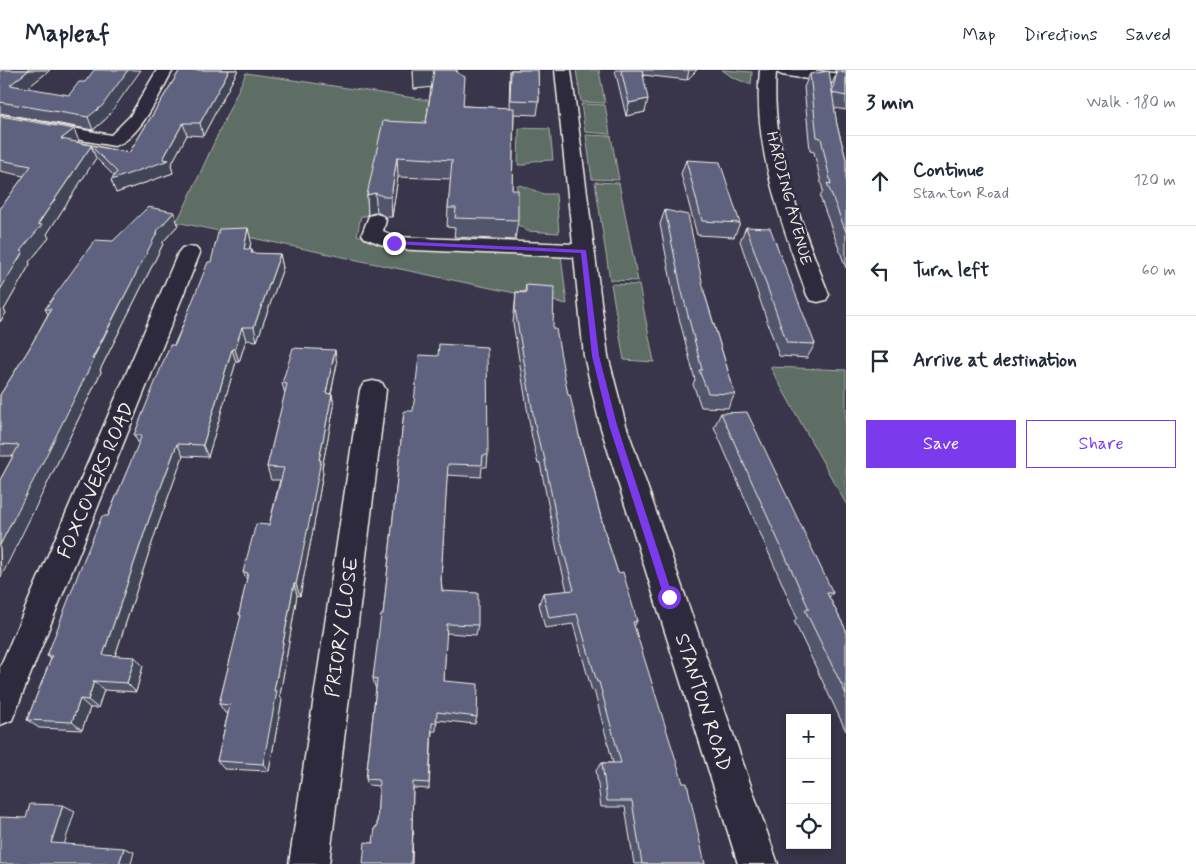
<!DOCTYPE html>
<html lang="en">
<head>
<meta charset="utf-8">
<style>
	:root { --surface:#fff; --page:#f2f2f3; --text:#1f2937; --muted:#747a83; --line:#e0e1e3; --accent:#7c3aed }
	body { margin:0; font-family:Mynerve,sans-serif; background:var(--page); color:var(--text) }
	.controls { position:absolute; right:15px; bottom:15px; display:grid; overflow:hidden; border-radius:0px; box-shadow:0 2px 8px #0003 }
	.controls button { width:45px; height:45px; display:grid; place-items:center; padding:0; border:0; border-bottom:1px solid var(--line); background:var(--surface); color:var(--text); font:25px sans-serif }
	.stop { position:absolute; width:15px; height:15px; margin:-11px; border:4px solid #7c3aed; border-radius:50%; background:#fff }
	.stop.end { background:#7c3aed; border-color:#fff; box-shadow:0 1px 5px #0008 }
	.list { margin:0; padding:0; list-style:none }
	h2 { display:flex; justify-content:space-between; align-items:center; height:65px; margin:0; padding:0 20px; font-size:21px }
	h2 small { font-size:16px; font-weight:400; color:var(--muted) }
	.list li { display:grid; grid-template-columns:32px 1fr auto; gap:15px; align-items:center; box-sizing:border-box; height:90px; padding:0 20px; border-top:1px solid var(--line) }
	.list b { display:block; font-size:19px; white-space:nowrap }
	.list p { margin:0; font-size:16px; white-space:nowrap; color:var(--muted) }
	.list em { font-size:16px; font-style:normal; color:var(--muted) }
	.actions { display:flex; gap:10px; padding:15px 20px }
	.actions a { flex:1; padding:11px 0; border:1px solid var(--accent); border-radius:0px; text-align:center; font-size:18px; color:var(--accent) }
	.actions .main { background:var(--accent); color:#fff }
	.icon { flex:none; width:28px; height:28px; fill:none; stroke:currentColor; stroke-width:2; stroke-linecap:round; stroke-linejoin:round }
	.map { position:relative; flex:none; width:846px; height:794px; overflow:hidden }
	header { display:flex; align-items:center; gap:30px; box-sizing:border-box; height:70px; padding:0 25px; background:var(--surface); border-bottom:1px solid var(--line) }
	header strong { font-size:24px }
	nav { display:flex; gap:28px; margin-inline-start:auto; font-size:18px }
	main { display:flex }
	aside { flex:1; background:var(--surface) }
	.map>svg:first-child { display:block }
	.green { fill:#5e6e65; stroke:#a9b0a6 }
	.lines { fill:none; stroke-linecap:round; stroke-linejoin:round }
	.minor-casing { stroke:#f4f1e8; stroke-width:3 }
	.minor { fill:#2f2a3d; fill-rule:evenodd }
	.wall { fill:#52546d; stroke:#f4f1e8 }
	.shaded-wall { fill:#424559; stroke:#f4f1e8 }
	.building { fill:#5f627f; stroke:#f4f1e8 }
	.route { fill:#7c3aed }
	.labels { text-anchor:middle; stroke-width:5; stroke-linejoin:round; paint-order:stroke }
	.far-street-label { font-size:16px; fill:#f4f1e8; stroke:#2f2a3d }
	.street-label { font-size:20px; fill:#f4f1e8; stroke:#2f2a3d }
</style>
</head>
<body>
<header>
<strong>Mapleaf</strong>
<nav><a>Map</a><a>Directions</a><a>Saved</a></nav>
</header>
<main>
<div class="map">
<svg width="846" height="794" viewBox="0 0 846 794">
	<rect width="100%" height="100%" fill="#39354a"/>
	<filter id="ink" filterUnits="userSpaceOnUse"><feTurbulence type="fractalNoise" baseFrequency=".02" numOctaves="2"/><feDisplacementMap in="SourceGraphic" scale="10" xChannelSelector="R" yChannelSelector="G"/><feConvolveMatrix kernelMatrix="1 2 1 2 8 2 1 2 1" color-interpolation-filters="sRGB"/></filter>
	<g filter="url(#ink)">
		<g class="green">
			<polygon points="576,0 599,0 605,33 581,32"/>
			<polygon points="722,0 752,2 751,15 732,7"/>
			<polygon points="246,3 441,32 437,51 423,51 419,65 376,105 368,146 361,146 357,165 390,177 561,185 567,234 176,152 185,136"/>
			<polygon points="581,34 605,35 610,64 585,62"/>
			<polygon points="519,58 550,59 553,90 532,91 525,95 518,95"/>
			<polygon points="586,65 611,66 619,110 592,109"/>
			<polygon points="595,112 619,113 638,211 610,210"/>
			<polygon points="517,115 523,116 544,124 556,124 559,163 527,161 517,154"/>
			<polygon points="611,214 639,215 654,292 624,290"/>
			<polygon points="770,297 846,300 846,434"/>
		</g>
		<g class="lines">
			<g class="minor-casing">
				<g id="minor">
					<path d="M157,0h16c-13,22 -33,70 -59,76l-114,-21v-10l111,20 19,-19z"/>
					<polygon points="555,0 571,0 608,286 626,355 778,794 738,794 600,355 584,286 574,187 393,179 365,168 362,164 369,146 376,144 383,146 386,150 383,161 396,167 573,174"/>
					<path d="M760,0h52l34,5v10l-64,-10 -6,-3c-6,76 26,153 53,223l-3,5 -8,2 -8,-2 -3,-5c-25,-71 -55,-149 -47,-225z"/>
					<polygon points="189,177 196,178 200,183 12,650 0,655 0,597 178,183 182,178"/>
					<polygon points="373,311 382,313 386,320 329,794 289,794 360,320 364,313"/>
				</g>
			</g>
			<use href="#minor" class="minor"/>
		</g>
		<g class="wall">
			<polygon points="0,0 50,0 27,18 107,48 93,60 0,43"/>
			<polygon points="180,0 238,0 203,66 187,65 171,95 173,103 116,123 114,106 96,88 47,164 49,168 29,192 30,194 4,240 6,243 0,252 0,139 24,106 0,101 0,46 79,71 78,72 129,83"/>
			<polygon points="413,0 457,0 463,36 509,38 510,0 538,0 539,31 537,45 514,44 512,120 518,150 515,170 454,167 455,158 447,157 448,138 451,109 398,107 392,147 386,147 377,142 368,145 367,125 426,53 431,17 414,19"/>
			<polygon points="615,0 697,0 687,10 643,5 645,42 626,46"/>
			<polygon points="835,0 846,0 846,40 834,38 837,55 846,89 846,198 820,127 823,121 814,82 810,81 804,17 810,4 831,16 837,2 834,1"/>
			<polygon points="686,90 740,153 734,167 697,165 681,104"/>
			<polygon points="665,140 705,225 735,324 728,338 701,337 693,314 695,310 675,232 660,154"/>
			<polygon points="178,155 163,172 163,174 100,300 101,302 54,400 0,506 0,410 13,386 0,386 0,325 29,279 48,244 45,239 113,171"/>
			<polygon points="746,157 815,274 807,288 779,286 740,171"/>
			<polygon points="251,171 250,179 252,179 253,184 280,184 283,198 257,271 246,270 239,292 236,292 208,387 183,386 156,461 115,586 143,596 136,622 104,620 98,638 90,638 82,660 39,658 27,650 51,589 47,586 139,374 134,365 211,192"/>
			<polygon points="526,215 553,259 568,325 606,466 618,503 637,551 634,557 705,794 634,794 625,737 601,737 596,700 602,693 613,693 594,620 592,621 573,554 545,558 539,534 543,523 567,521 557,480 540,393 538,394 532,368 513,253 516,222 525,222"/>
			<polygon points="337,294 331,324 332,324 334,337 322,398 323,403 313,460 300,526 297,525 280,625 282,630 269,701 224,699 217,691 228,643 225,643 219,634 241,547 239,544 247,510 243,502 269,455 280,410 271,410 267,397 285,324 282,313"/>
			<polygon points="404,341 488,385 487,397 482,397 481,407 447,405 441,509 442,521 478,555 476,565 446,563 444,611 477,647 475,654 437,650 436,661 432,661 429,719 413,718 412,759 414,764 373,773 377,757 379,716 368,715 366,709 376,617 375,617 373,608 383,545"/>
			<polygon points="721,343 833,523 829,527 846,560 846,661 794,551 797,548 714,357"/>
		</g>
		<g class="shaded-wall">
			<polygon points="29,0 50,0 16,27 10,15"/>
			<polygon points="128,0 141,0 107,48 93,60 88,47"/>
			<polygon points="229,0 238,0 203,66 200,53"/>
			<polygon points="413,0 434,0 434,17 414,19"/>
			<polygon points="689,0 697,0 687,10"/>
			<polygon points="648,29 645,42 626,46 629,33"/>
			<polygon points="183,53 187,65 171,95 173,103 116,123 111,110 163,89"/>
			<polygon points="74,59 79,71 67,82 61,69"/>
			<polygon points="91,76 96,88 47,164 49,168 29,192 30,194 4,240 6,243 0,252 0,220 20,181"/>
			<polygon points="397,87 398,107 392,147 391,127"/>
			<polygon points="375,123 377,142 368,145 367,125"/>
			<polygon points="174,142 178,155 163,172 163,174 100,300 101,302 54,400 1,507 0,475 157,161"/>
			<polygon points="248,158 251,171 247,192 244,179"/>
			<polygon points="280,184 283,198 257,271 254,257"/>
			<polygon points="242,257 246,270 239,292 235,279"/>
			<polygon points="232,279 236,292 208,387 203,375"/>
			<polygon points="335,280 337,294 328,337 326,323"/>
			<polygon points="332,324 334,337 322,398 323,403 313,460 300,526 296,514 319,390"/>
			<polygon points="177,374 183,386 156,461 112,595 103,585 149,449"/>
			<polygon points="294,514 297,525 280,625 282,630 269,701 263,694 274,621"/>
			<polygon points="135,587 143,596 136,622 127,613"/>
			<polygon points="94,611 104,620 98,638 88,630"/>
			<polygon points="80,629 90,638 82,660 72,652"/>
			<polygon points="63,735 75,741 63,778 51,773"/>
			<polygon points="413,759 412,794 411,794"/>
			<polygon points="124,778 134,782 131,794 119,794"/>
		</g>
		<g class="building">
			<polygon points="0,0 29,0 10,15 69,25 79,12 85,12 94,0 128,0 102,36 88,47 0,32"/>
			<polygon points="180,0 229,0 200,53 183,53 163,89 169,90 111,110 117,102 91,76 38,154 42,155 20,181 23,182 0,220 0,139 31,96 0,90 0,46 74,59 61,69 129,83"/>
			<polygon points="434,0 457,0 456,2 465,7 463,36 514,38 512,120 518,120 518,150 455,148 456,138 448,138 452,90 397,87 391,127 385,127 375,123 367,125 383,51 426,53"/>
			<polygon points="511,0 538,0 539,31 510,30"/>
			<polygon points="621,0 642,0 648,29 629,33"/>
			<polygon points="829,1 837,55 846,89 846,162 827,113 831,114 821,68 817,67 810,4"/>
			<polygon points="837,2 846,3 846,26 832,23"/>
			<polygon points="686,90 720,92 740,153 702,151"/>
			<polygon points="148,137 174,142 157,161 158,161 92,289 94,289 45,388 0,475 0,410 19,375 0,374 0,325 29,279 51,239 45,239 95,170 113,171"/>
			<polygon points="665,140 688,145 705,225 735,324 708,323 699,300 702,300 681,218"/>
			<polygon points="746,157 770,158 815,274 787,273"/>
			<polygon points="248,158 244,179 252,179 251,183 280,184 254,257 242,257 235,279 232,279 203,375 177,374 149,449 103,585 135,587 127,613 94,611 88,630 80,629 72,652 27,650 52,586 47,586 80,499 102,446 108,446 142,365 134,365 170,275 175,275 208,192 211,192 219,159"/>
			<polygon points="526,215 554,217 553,259 556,259 568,325 570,325 580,370 606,466 618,503 623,502 637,551 633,552 683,713 687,713 705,794 642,794 632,731 607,731 602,693 621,693 599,612 597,612 577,544 549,548 543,523 574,520 560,468 543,381 541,381 535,355 515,239 516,222 526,223"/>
			<polygon points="439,274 487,277 488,385 483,385 482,395 448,394 441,508 442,521 478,523 478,555 447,554 444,611 478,614 477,647 437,642 436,653 432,653 429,713 413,712 412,759 413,759 411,794 363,794 365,772 373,773 375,757 377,757 379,710 366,709 377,609 373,608 381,545 383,545 404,341 413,341 419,285 438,286"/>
			<polygon points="293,278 335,280 326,323 332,324 319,390 321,390 310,448 296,514 294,514 274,621 277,621 263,694 217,691 230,635 219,634 241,545 239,544 248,503 243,502 256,454 269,455 284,398 267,397 287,314 282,313"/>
			<polygon points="747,342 833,523 827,523 846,560 846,624 805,540 809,539 721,343"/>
			<polygon points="30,734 63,735 51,773 124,778 119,794 0,794 0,747 26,748"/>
		</g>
	</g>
	<polygon class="route" points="394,171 586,180 599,286 617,355 673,527 672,530 669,531 664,527 609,355 592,286 581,183 391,174"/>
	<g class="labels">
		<g class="far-street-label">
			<text transform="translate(790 128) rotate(75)" y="6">HARDING AVENUE</text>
		</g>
		<g class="street-label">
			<text transform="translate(95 410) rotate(-67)" y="7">FOXCOVERS ROAD</text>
			<text transform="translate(341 557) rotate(-82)" y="7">PRIORY CLOSE</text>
			<text transform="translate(704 632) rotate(72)" y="7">STANTON ROAD</text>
		</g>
	</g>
</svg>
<div class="controls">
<button>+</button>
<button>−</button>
<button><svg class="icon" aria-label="locate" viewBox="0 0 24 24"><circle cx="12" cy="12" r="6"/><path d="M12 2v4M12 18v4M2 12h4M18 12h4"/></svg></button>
</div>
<div class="stop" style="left:669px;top:527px"></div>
<div class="stop end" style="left:394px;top:173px"></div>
</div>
<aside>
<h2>3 min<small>Walk · 180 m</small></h2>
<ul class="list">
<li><svg class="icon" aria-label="ahead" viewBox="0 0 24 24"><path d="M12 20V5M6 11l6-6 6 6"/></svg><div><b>Continue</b><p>Stanton Road</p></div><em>120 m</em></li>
<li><svg class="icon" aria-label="left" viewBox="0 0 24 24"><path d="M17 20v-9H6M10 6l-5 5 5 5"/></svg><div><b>Turn left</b></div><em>60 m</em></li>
<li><svg class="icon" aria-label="arrive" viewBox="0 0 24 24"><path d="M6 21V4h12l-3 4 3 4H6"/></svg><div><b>Arrive at destination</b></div></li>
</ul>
<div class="actions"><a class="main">Save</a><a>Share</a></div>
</aside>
</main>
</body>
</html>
